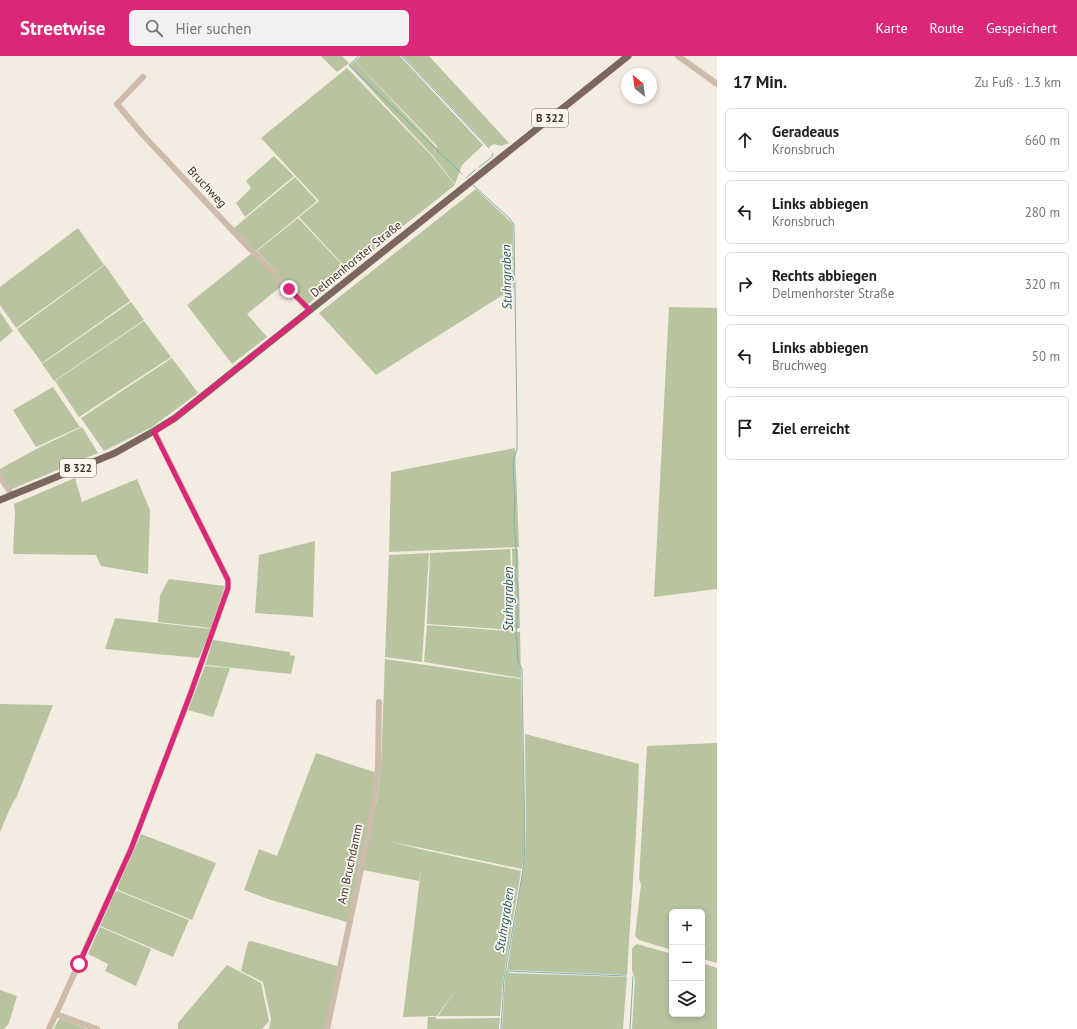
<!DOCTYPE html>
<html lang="de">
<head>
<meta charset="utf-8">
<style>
	:root { --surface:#fff; --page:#f2f2f2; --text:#202124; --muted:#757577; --line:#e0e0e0; --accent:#db2777 }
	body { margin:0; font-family:"PT Sans",sans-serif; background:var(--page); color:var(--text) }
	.controls { position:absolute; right:12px; bottom:12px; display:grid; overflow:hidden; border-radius:6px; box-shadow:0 2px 6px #0003 }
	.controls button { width:36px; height:36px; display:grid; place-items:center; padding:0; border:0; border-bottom:1px solid var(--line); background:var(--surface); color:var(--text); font:20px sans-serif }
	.compass { position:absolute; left:621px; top:12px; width:36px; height:36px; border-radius:50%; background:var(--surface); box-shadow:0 2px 6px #0003; rotate:331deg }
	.stop { position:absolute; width:12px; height:12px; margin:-9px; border:3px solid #db2777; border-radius:50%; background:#fff }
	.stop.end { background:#db2777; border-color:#fff; box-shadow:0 1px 4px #0008 }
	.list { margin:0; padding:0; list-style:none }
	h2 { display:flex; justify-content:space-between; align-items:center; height:52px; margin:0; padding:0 16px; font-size:17px }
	h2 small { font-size:13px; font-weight:400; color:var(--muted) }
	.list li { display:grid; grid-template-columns:26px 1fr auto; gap:12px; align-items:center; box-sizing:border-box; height:64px; margin:0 8px 8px; padding:0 8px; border:1px solid var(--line); border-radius:6px }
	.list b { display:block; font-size:15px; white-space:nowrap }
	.list p { margin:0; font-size:13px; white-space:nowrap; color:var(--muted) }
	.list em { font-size:13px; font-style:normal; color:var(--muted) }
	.icon { flex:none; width:22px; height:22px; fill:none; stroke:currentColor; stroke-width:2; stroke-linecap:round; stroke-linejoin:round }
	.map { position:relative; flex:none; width:717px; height:973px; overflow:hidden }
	header { display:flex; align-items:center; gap:24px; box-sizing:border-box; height:56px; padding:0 20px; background:var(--accent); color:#fff }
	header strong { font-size:19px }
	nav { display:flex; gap:22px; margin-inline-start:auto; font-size:14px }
	.search { width:280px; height:36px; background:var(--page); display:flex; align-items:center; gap:10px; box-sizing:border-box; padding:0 14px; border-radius:6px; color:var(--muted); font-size:15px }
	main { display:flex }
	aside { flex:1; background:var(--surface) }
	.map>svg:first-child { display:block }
	.green { fill:#b8c4a0 }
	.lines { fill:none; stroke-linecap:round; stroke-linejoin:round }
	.stream { stroke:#7fb0b2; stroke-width:1 }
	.minor { stroke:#cdbbac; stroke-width:6 }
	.major { stroke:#7d675c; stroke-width:7 }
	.route { stroke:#db2777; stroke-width:5 }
	.labels { text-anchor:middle; stroke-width:3.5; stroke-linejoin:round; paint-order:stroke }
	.shield { fill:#fbf5ee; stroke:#756b66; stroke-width:1 }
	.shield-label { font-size:11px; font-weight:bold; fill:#3b302b }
	.street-label { font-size:12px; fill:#3b302b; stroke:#fbf5ee }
	.water-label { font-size:13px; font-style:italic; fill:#1f5a5e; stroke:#fbf5ee }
</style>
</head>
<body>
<header>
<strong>Streetwise</strong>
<div class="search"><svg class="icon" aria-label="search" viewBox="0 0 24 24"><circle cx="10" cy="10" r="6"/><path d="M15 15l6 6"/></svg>Hier suchen</div>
<nav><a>Karte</a><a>Route</a><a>Gespeichert</a></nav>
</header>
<main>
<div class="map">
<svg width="717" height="973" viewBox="0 0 717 973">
	<rect width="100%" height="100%" fill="#f4ebe1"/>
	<g class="green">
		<polygon points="321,0 342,0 349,7 337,16"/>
		<polygon points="361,0 400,0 483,89 462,109 455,128 433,100 437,90 355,5"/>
		<polygon points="403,0 429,0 509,87 501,90 494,88 489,91"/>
		<polygon points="355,5 436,91 433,100 349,10"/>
		<polygon points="347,12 432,100 455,129 348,214 299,161 319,145 261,82"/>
		<polygon points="274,100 294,120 245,161 236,147 251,132 246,125"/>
		<polygon points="295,121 317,145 256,195 234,172"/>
		<polygon points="476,133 513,168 514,232 376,319 319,257"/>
		<polygon points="298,162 348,215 307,249 257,195"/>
		<polygon points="78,172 104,209 16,272 0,249 0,231"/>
		<polygon points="252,197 283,229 247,258 267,281 232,308 187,249"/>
		<polygon points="105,209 130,245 42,307 17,273"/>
		<polygon points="131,246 144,264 54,325 42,308"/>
		<polygon points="669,251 717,252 717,533 654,541"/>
		<polygon points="0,256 13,275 0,286"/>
		<polygon points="144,265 171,301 79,361 55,325"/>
		<polygon points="172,302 198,337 152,371 104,395 81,362"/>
		<polygon points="53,331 80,371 36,391 13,354"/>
		<polygon points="82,371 98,397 12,433 0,417 0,413 40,391"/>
		<polygon points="515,392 519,491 389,496 391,416"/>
		<polygon points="75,422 82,446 137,423 150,454 148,518 101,510 96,499 13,498 15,456 14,448"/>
		<polygon points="315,485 313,561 255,557 259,499"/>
		<polygon points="516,492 518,494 518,497 520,572 515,573 514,571 512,495 512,493"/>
		<polygon points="510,493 513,574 427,568 430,497"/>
		<polygon points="429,497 422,606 385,601 389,499"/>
		<polygon points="169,523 225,530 211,572 158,566 160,539"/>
		<polygon points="115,562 211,573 199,602 105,593"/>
		<polygon points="427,569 520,576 521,622 424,606"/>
		<polygon points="213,584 290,596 290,599 295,600 291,618 205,609"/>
		<polygon points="385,603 521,623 525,789 522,813 388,785 424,794 521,815 503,924 494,924 503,924 500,960 438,960 458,931 437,960 403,961 421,813 419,825 363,814 377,743 381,712"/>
		<polygon points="205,610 230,612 213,661 188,654"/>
		<polygon points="0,648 53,649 17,740 11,750 0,776"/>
		<path d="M525,678l114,30c-2,71 -8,141 -12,211l-120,-5 16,-100 3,-25z"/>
		<polygon points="717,687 717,907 702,903 702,856 672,856 672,894 639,884 635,880 641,829 639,822 647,690"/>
		<polygon points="316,697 374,716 376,719 366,781 347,866 271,844 244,834 259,793 277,800"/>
		<polygon points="141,778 216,807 192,864 118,834 118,830"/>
		<polygon points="118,835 189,864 173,901 100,870 115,836"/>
		<polygon points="100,871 151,893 136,930 105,915 108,908 88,898"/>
		<polygon points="251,885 337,910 338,913 325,973 269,973 271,963 263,926 241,915 248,886"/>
		<polygon points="637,888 672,898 672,958 702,958 702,907 717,912 717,973 632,973 635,922 632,915 632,894 633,891"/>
		<polygon points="227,909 261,927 269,965 262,973 178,973 178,967"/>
		<polygon points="506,915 510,917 627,921 623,973 502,973 505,923"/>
		<polygon points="0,934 17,940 9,967 4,973 0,973"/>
		<polygon points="428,961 436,961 436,963 500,962 499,973 427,973"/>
		<polygon points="59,963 62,963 87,973 54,973"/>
	</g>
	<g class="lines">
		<g class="stream">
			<polyline points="359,0 349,9 462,118"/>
			<polyline points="402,0 489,92"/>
			<polyline points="479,111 492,101 493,97"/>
			<polyline points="466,122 475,114"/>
			<polyline points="473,129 510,163 514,169 517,366 517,394 514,402 513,408 515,446 514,462 517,506 515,518 518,531 518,554 516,577 518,605 522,613 522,618 525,789 523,814 504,923 501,973"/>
			<polyline points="507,915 626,920"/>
			<polyline points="630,973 633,920"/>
		</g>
		<g class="minor">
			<polyline points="678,0 717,28"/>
			<polyline points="143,21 117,48 143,79 232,174 309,254"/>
			<polyline points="0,421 9,434 11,440"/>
			<polyline points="56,958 97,973"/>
			<polyline points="49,973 131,793 190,639 228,532 228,524 154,375"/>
			<polyline points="327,973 370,771 378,712 379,646"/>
		</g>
		<polyline class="major" points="0,444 115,397 154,375 175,362 628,0"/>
	</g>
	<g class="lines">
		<polyline class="route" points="79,908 131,793 190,639 228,532 228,524 154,376 175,362 310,254 289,233"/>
	</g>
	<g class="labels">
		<g class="shield">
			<rect x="532" y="53" width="36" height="18" rx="3"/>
			<rect x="60" y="403" width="36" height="18" rx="3"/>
		</g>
		<g class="shield-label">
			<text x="550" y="66">B 322</text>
			<text x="78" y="416">B 322</text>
		</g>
		<g class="street-label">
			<text transform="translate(207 131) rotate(47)" y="4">Bruchweg</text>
			<text transform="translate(356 203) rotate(-39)" y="4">Delmenhorster Straße</text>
			<text transform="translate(350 808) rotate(-78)" y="4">Am Bruchdamm</text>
		</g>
		<g class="water-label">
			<text transform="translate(506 221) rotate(-91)" y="5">Stuhrgraben</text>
			<text transform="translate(508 543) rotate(-90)" y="5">Stuhrgraben</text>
			<text transform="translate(504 864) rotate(-81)" y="5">Stuhrgraben</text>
		</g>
	</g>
</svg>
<div class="controls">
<button>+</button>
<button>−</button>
<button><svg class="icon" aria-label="layers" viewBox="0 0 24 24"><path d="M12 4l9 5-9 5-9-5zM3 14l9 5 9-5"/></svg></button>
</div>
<svg class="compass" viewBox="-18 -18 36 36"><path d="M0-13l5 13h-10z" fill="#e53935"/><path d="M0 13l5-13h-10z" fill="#757577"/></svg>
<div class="stop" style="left:79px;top:908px"></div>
<div class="stop end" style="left:289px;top:233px"></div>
</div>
<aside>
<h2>17 Min.<small>Zu Fuß · 1.3 km</small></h2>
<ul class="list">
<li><svg class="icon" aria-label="ahead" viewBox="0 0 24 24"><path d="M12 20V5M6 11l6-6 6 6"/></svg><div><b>Geradeaus</b><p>Kronsbruch</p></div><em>660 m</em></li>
<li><svg class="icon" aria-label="left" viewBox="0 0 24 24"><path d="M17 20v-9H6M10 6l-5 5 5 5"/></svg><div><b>Links abbiegen</b><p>Kronsbruch</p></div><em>280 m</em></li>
<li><svg class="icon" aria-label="right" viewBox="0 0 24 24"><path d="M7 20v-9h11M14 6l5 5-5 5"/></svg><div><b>Rechts abbiegen</b><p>Delmenhorster Straße</p></div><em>320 m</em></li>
<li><svg class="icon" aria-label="left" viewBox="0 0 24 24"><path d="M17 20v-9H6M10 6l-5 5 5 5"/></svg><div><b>Links abbiegen</b><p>Bruchweg</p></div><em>50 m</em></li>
<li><svg class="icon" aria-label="arrive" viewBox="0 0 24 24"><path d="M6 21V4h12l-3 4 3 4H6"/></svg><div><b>Ziel erreicht</b></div></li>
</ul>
</aside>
</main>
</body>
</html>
